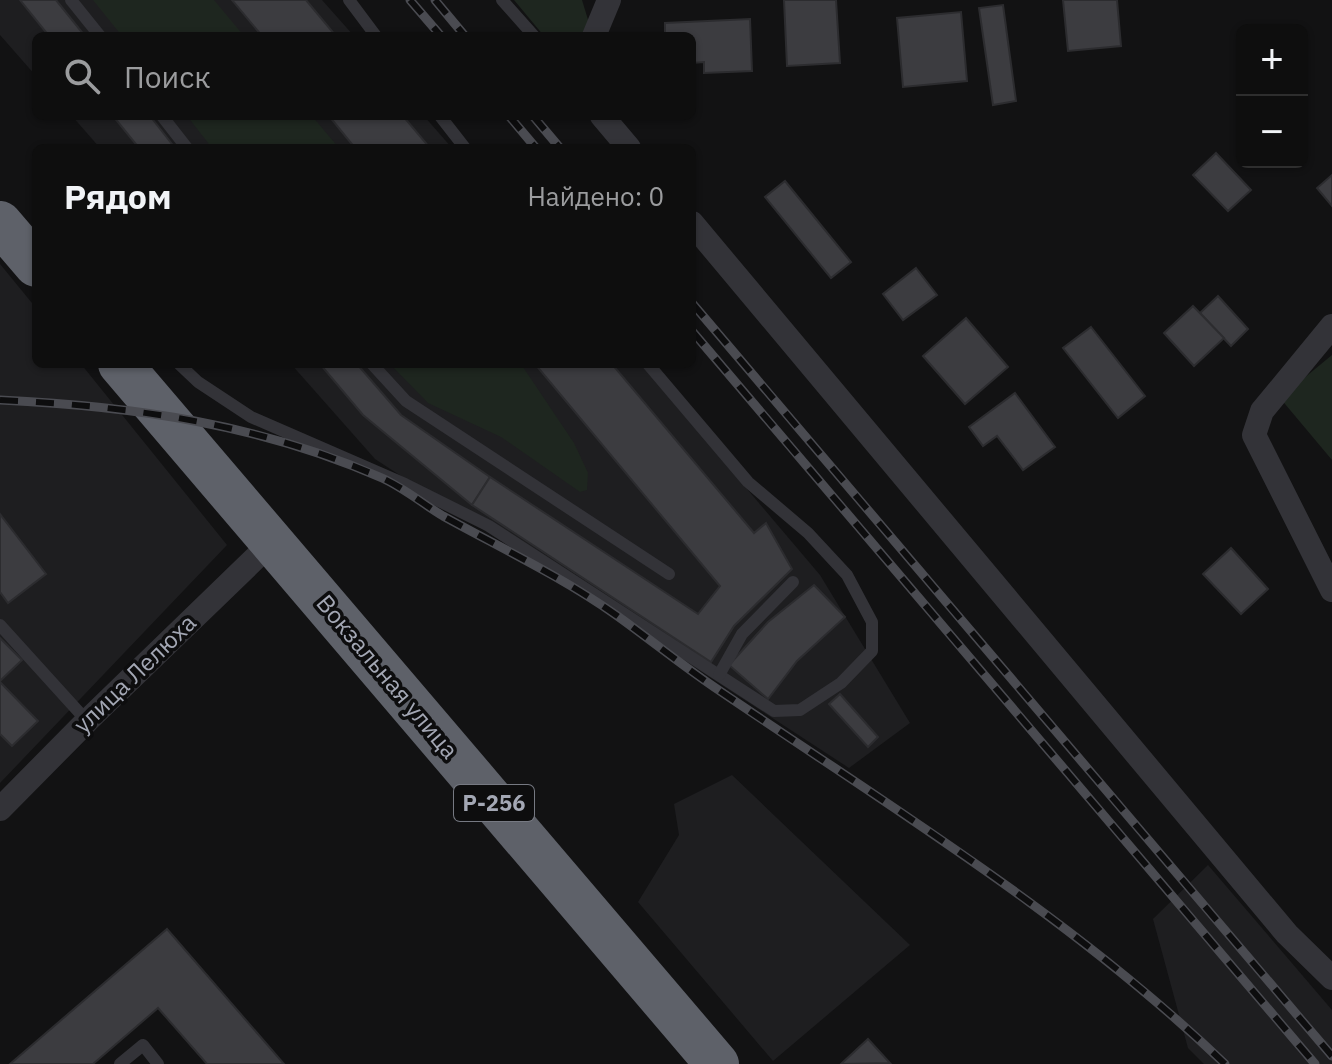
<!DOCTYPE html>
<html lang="ru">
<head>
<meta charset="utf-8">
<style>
	:root { --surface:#0e0e0e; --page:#1c1c1c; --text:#f1f3f6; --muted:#9b9c9e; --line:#2e2e2e }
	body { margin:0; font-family:"IBM Plex Sans",sans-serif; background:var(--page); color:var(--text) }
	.controls { position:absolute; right:24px; top:24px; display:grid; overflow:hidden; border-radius:12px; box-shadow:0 2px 6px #0004 }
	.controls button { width:72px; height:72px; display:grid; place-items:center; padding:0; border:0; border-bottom:2px solid var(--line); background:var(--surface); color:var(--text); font:40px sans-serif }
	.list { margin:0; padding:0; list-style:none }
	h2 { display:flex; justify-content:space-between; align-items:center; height:104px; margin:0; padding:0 32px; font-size:34px }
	h2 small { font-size:26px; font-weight:400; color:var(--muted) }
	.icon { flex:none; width:44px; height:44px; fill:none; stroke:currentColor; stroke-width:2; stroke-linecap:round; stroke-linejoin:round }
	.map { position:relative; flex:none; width:1332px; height:1064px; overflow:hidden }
	.search { position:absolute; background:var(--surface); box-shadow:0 2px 6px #0004; left:32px; top:32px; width:664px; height:88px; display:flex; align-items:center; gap:20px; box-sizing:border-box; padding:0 28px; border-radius:12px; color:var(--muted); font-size:30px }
	.panel { position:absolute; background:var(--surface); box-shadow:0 2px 6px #0004; left:32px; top:144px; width:664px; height:224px; border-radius:12px }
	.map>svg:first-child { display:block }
	.built { fill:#1e1e20 }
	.green { fill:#1e261f }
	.building { fill:#3c3c40; stroke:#2c2c2f; stroke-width:2 }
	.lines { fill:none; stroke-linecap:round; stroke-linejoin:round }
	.lane { stroke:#333338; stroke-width:12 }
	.street { stroke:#333338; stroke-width:24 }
	.highway { stroke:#5e6169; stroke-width:44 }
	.rail-casing { stroke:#4a4b51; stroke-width:9 }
	.rail { stroke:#0d0d0e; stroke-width:6; stroke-dasharray:18; stroke-linecap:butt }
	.labels { text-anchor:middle; stroke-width:7; stroke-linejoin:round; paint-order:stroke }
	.shield { fill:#0d0d0e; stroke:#767982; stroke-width:2 }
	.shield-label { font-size:22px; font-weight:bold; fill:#a3a7b4 }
	.street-label { font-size:24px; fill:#a3a7b4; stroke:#0d0d0e }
</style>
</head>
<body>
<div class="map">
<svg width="1332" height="1064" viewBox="0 0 1332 1064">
	<rect width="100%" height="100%" fill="#121213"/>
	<g class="built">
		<polygon points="0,0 322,0 354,36 36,36 36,76 0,35"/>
		<polygon points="72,116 424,116 452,148 100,148"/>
		<polygon points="0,264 36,308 36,364 81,364 227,545 0,783"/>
		<polygon points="291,364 641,364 820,575 910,723 849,768 375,459"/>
		<polygon points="732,775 910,945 773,1061 638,902 679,835 674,804"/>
		<polygon points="1208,865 1332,1010 1332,1064 1204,1064 1188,1048 1153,919"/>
	</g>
	<g class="green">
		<polygon points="93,0 214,0 244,36 122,36"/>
		<polygon points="514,0 582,0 593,36 544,36"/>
		<polygon points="187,116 312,116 339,148 212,148"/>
		<polygon points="1332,355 1332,460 1280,398"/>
		<polygon points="390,364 521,364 574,443 588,473 587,490 580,492 501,437 428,403"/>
	</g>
	<g class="building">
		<polygon points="20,0 56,0 85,36 49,36"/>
		<polygon points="232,0 306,0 336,36 262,36"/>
		<polygon points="784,0 836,0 840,63 787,66"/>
		<polygon points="1063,0 1117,0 1121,46 1068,51"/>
		<polygon points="1003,5 1016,101 993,105 979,8"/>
		<polygon points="961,12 967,81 903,87 897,18"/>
		<polygon points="750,19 752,71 704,73 704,62 692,63 692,36 665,36 665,23"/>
		<polygon points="113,116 150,116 175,148 139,148"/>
		<polygon points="329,116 403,116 430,148 355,148"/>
		<polygon points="1216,153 1251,190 1228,211 1193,175"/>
		<polygon points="1332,175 1332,206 1317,188"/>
		<polygon points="785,181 851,262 831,278 765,197"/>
		<polygon points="916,268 937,295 903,320 883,294"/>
		<polygon points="1218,296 1248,329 1231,346 1200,313"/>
		<polygon points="1193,306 1224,338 1194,366 1164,333"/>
		<polygon points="966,318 1008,367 965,404 923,356"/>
		<polygon points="1091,327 1145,396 1118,418 1063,348"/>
		<polygon points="320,364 357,364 401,415 490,477 472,505 363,415"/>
		<polygon points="535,364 612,364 754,533 766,523 792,569 734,626 711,662 472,505 490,477 698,614 720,586"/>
		<polygon points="1015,393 1055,447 1023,470 997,436 983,446 969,427"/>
		<polygon points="0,514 46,574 8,603 0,592"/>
		<polygon points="1231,548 1268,589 1241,614 1203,574"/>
		<polygon points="814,585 845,617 797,661 768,699 729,665 768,622"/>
		<polygon points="0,638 22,660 0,681"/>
		<polygon points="0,682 38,721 12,746 0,734"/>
		<polygon points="840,694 878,737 868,747 829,704"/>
		<polygon points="167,929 284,1064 207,1064 158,1008 93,1064 10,1064"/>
		<polygon points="868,1039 890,1063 841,1064"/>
	</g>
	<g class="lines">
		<g class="lane">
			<polyline points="71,0 100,36"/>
			<polyline points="349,0 376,36"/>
			<polyline points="502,0 534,36"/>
			<polyline points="162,116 187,148"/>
			<polyline points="440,116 465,148"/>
			<polyline points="179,364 198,382 251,417 405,484 489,526 774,711 800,710 841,683 872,651 872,622 847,575 808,533 748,482 648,364"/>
			<polyline points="372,364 406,401 669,574"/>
			<polyline points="0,625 87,721"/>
			<polyline points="719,675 742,634 793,582"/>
			<polyline points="120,1064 143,1045 158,1064"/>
		</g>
		<g class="street">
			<polyline points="594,36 609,0"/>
			<polyline points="602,116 629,148"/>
			<polyline points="692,223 1287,934 1332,978"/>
			<polyline points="1332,326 1262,411 1254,435 1332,590"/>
			<polyline points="0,809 87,721 272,542"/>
		</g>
		<g class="highway">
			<polyline points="0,223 36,265"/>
			<polyline points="120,364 717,1064"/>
		</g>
		<g class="rail-casing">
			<g id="rail">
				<polyline points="410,0 441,36"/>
				<polyline points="435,0 465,36"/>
				<polyline points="509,116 536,148"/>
				<polyline points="533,116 560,148"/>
				<polyline points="692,303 1332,1056"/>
				<polyline points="692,331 1315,1064"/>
				<path d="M0,400c132,6 260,24 382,78 22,10 41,26 61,38 58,32 119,61 173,99 35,25 68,52 104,76 172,117 354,228 505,373"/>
			</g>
		</g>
		<use href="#rail" class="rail"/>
	</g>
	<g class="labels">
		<rect class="shield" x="454" y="785" width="80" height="36" rx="6"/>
		<g class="shield-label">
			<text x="494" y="811">Р-256</text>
		</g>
		<g class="street-label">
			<text transform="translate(135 674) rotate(-44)" y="8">улица Лелюха</text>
			<text transform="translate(387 677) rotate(50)" y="8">Вокзальная улица</text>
		</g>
	</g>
</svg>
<div class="controls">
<button>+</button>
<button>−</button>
</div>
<div class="search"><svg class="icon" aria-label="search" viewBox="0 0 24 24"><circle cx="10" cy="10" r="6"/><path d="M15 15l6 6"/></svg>Поиск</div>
<section class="panel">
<h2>Рядом<small>Найдено: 0</small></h2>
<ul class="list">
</ul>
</section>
</div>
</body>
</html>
